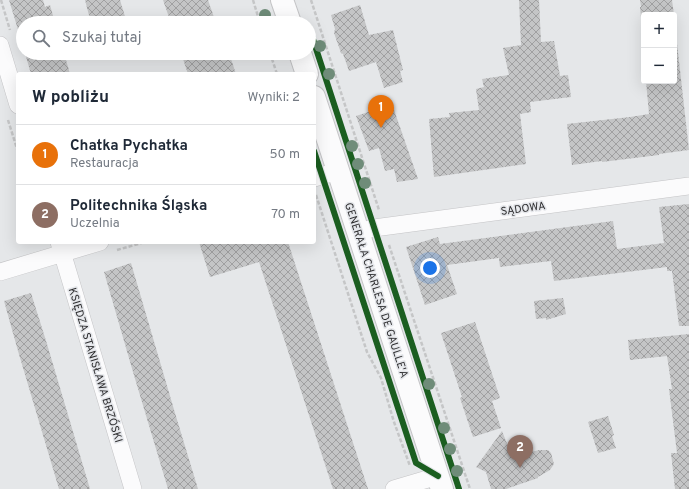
<!DOCTYPE html>
<html lang="pl">
<head>
<meta charset="utf-8">
<style>
	:root { --surface:#fff; --page:#f6f6f7; --text:#1f2937; --muted:#747a83; --line:#e0e1e3; --accent:#b45309 }
	body { margin:0; font-family:Overpass,sans-serif; background:var(--page); color:var(--text) }
	.controls { position:absolute; right:12px; top:12px; display:grid; overflow:hidden; border-radius:4px; box-shadow:0 4px 16px #0002 }
	.controls button { width:36px; height:36px; display:grid; place-items:center; padding:0; border:0; border-bottom:1px solid var(--line); background:var(--surface); color:var(--text); font:20px sans-serif }
	.you { position:absolute; left:430px; top:268px; width:14px; height:14px; margin:-10px; border:3px solid #fff; border-radius:50%; background:#1a73e8; box-shadow:0 0 0 6px #1a73e833 }
	.badge { display:grid; place-items:center; width:26px; height:26px; border-radius:50%; background:var(--accent); color:#fff; font-size:13px; font-weight:700 }
	.pin { position:absolute; translate:-50% -33px; filter:drop-shadow(0 1px 2px #0008) }
	.pin::after { content:''; position:absolute; top:21px; width:14px; height:12px; background:inherit; clip-path:polygon(0 0,100% 0,50% 100%) }
	.list { margin:0; padding:0; list-style:none }
	h2 { display:flex; justify-content:space-between; align-items:center; height:52px; margin:0; padding:0 16px; font-size:17px }
	h2 small { font-size:13px; font-weight:400; color:var(--muted) }
	.list li { display:grid; grid-template-columns:26px 1fr auto; gap:12px; align-items:center; box-sizing:border-box; height:60px; padding:0 16px; border-top:1px solid var(--line) }
	.list b { display:block; font-size:15px; white-space:nowrap }
	.list p { margin:0; font-size:13px; white-space:nowrap; color:var(--muted) }
	.list em { font-size:13px; font-style:normal; color:var(--muted) }
	.icon { flex:none; width:22px; height:22px; fill:none; stroke:currentColor; stroke-width:2; stroke-linecap:round; stroke-linejoin:round }
	.map { position:relative; flex:none; width:689px; height:489px; overflow:hidden }
	.search { position:absolute; background:var(--surface); box-shadow:0 4px 16px #0002; left:16px; top:16px; width:300px; height:44px; display:flex; align-items:center; gap:10px; box-sizing:border-box; padding:0 14px; border-radius:22px; color:var(--muted); font-size:15px }
	.panel { position:absolute; background:var(--surface); box-shadow:0 4px 16px #0002; left:16px; top:72px; width:300px; height:172px; border-radius:4px }
	.map>svg:first-child { display:block }
	.building { fill:url(#building-cross-hatch) }
	.lines { fill:none; stroke-linecap:round; stroke-linejoin:round }
	.minor-casing { stroke:#c4c4c6; stroke-width:18 }
	.secondary-casing { stroke:#c4c4c6; stroke-width:24 }
	.path { stroke:#c5c6c7; stroke-width:2.5; stroke-dasharray:4 2; stroke-linecap:butt }
	.minor { stroke:#fbfbfc; stroke-width:17 }
	.secondary { stroke:#fbfbfc; stroke-width:22 }
	.cycleway-casing { stroke:#e4e6ea; stroke-width:8 }
	.cycleway { stroke:#1b5e20; stroke-width:6 }
	.tree { fill:#6f8c79 }
	.labels { text-anchor:middle; stroke-width:3; stroke-linejoin:round; paint-order:stroke }
	.street-label { font-size:11px; fill:#2e2e30; stroke:#e4e6ea }
</style>
</head>
<body>
<div class="map">
<svg width="689" height="489" viewBox="0 0 689 489">
	<defs>
		<pattern id="building-cross-hatch" width="8" height="8" patternUnits="userSpaceOnUse"><rect width="8" height="8" fill="#c4c5c6"/><path d="M0 0l8 8M0 8l8-8" fill="none" stroke="#a0a0a1"/></pattern>
	</defs>
	<rect width="100%" height="100%" fill="#e5e7e9"/>
	<g class="building">
		<polygon points="9,0 43,0 45,7 50,5 55,23 23,23 23,46"/>
		<polygon points="85,0 120,0 127,23 91,23"/>
		<polygon points="163,0 208,0 216,23 171,23"/>
		<polygon points="519,0 539,0 541,42 554,41 560,76 568,75 571,97 530,102 531,112 520,114 526,164 434,177 429,119 450,117 449,113 479,110 476,89 484,87 482,79 509,75 503,48 521,45"/>
		<polygon points="640,0 672,0 674,15 644,15 644,48 640,7 641,7"/>
		<polygon points="360,5 369,35 393,30 403,70 400,71 403,82 384,88 376,62 349,71 343,54 341,53 334,33 335,29 331,15"/>
		<polygon points="674,17 689,150 659,154 659,155 602,162 602,161 572,165 567,124 630,117 649,114 646,81 674,81"/>
		<polygon points="25,53 64,53 70,74 31,74"/>
		<polygon points="103,53 120,53 105,58"/>
		<polygon points="181,53 229,53 236,74 188,74"/>
		<polygon points="392,104 418,179 397,182 394,169 385,171 379,148 369,151 356,116"/>
		<polygon points="689,204 689,326 679,326 672,271 667,271 667,267 554,281 551,261 500,267 499,258 447,265 457,294 425,305 406,247 438,237 440,244 613,221 617,249 664,243 659,207"/>
		<polygon points="199,242 288,242 368,489 333,489 259,262 210,277"/>
		<polygon points="131,263 175,413 198,489 168,489 133,372 104,272"/>
		<polygon points="31,293 47,344 90,489 59,489 18,351 4,301"/>
		<polygon points="563,298 566,314 546,320 546,318 536,319 534,301"/>
		<polygon points="475,322 500,398 492,401 501,428 473,437 460,398 462,397 441,333"/>
		<polygon points="689,334 689,489 675,489 671,453 677,453 669,389 672,389 667,356 630,360 628,340"/>
		<polygon points="608,416 614,435 612,436 616,448 598,453 588,422"/>
		<polygon points="502,431 510,451 524,447 527,453 539,450 548,450 551,453 554,464 550,470 538,477 538,478 506,489 491,489 486,472 476,467"/>
	</g>
	<g class="lines">
		<g class="minor-casing">
			<g id="minor">
				<polyline points="0,45 18,105"/>
				<polyline points="314,178 338,171"/>
				<polyline points="358,232 374,228 689,186"/>
				<polyline points="59,242 133,489"/>
				<polyline points="0,272 100,242"/>
				<polyline points="394,489 438,476"/>
			</g>
		</g>
		<g class="secondary-casing">
			<g id="secondary">
				<polyline points="282,0 290,23"/>
				<polyline points="300,53 307,74"/>
				<polyline points="314,97 442,489"/>
			</g>
		</g>
		<g class="path">
			<polyline points="1,0 10,30"/>
			<polyline points="253,0 260,23"/>
			<polyline points="311,0 379,210"/>
			<polyline points="270,53 277,74"/>
			<polyline points="8,120 18,152"/>
			<polyline points="316,195 367,352 381,378 394,422 410,466"/>
			<polyline points="389,245 470,489"/>
			<polyline points="117,250 145,242"/>
		</g>
		<use href="#minor" class="minor"/>
		<use href="#secondary" class="secondary"/>
		<g class="cycleway-casing">
			<g id="cycleway">
				<polyline points="309,27 459,489"/>
				<polyline points="314,151 416,463 438,476"/>
			</g>
		</g>
		<use href="#cycleway" class="cycleway"/>
	</g>
	<g class="tree">
		<circle cx="265" cy="15" r="6"/>
		<circle cx="320" cy="46" r="6"/>
		<circle cx="329" cy="74" r="6"/>
		<circle cx="352" cy="146" r="6"/>
		<circle cx="358" cy="164" r="6"/>
		<circle cx="365" cy="183" r="6"/>
		<circle cx="429" cy="384" r="6"/>
		<circle cx="444" cy="428" r="6"/>
		<circle cx="450" cy="449" r="6"/>
		<circle cx="457" cy="471" r="6"/>
	</g>
	<g class="labels">
		<g class="street-label">
			<text transform="translate(523 208) rotate(-8)" y="4">SĄDOWA</text>
			<text transform="translate(377 290) rotate(72)" y="4">GENERAŁA CHARLESA DE GAULLE'A</text>
			<text transform="translate(96 365) rotate(73)" y="4">KSIĘDZA STANISŁAWA BRZÓSKI</text>
		</g>
	</g>
</svg>
<div class="controls">
<button>+</button>
<button>−</button>
</div>
<div class="you"></div>
<div class="pin badge" style="left:381px;top:128px;background:#e8710a">1</div>
<div class="pin badge" style="left:520px;top:468px;background:#8d6e63">2</div>
<div class="search"><svg class="icon" aria-label="search" viewBox="0 0 24 24"><circle cx="10" cy="10" r="6"/><path d="M15 15l6 6"/></svg>Szukaj tutaj</div>
<section class="panel">
<h2>W pobliżu<small>Wyniki: 2</small></h2>
<ul class="list">
<li><span class="badge" style="background:#e8710a">1</span><div><b>Chatka Pychatka</b><p>Restauracja</p></div><em>50 m</em></li>
<li><span class="badge" style="background:#8d6e63">2</span><div><b>Politechnika Śląska</b><p>Uczelnia</p></div><em>70 m</em></li>
</ul>
</section>
</div>
</body>
</html>
